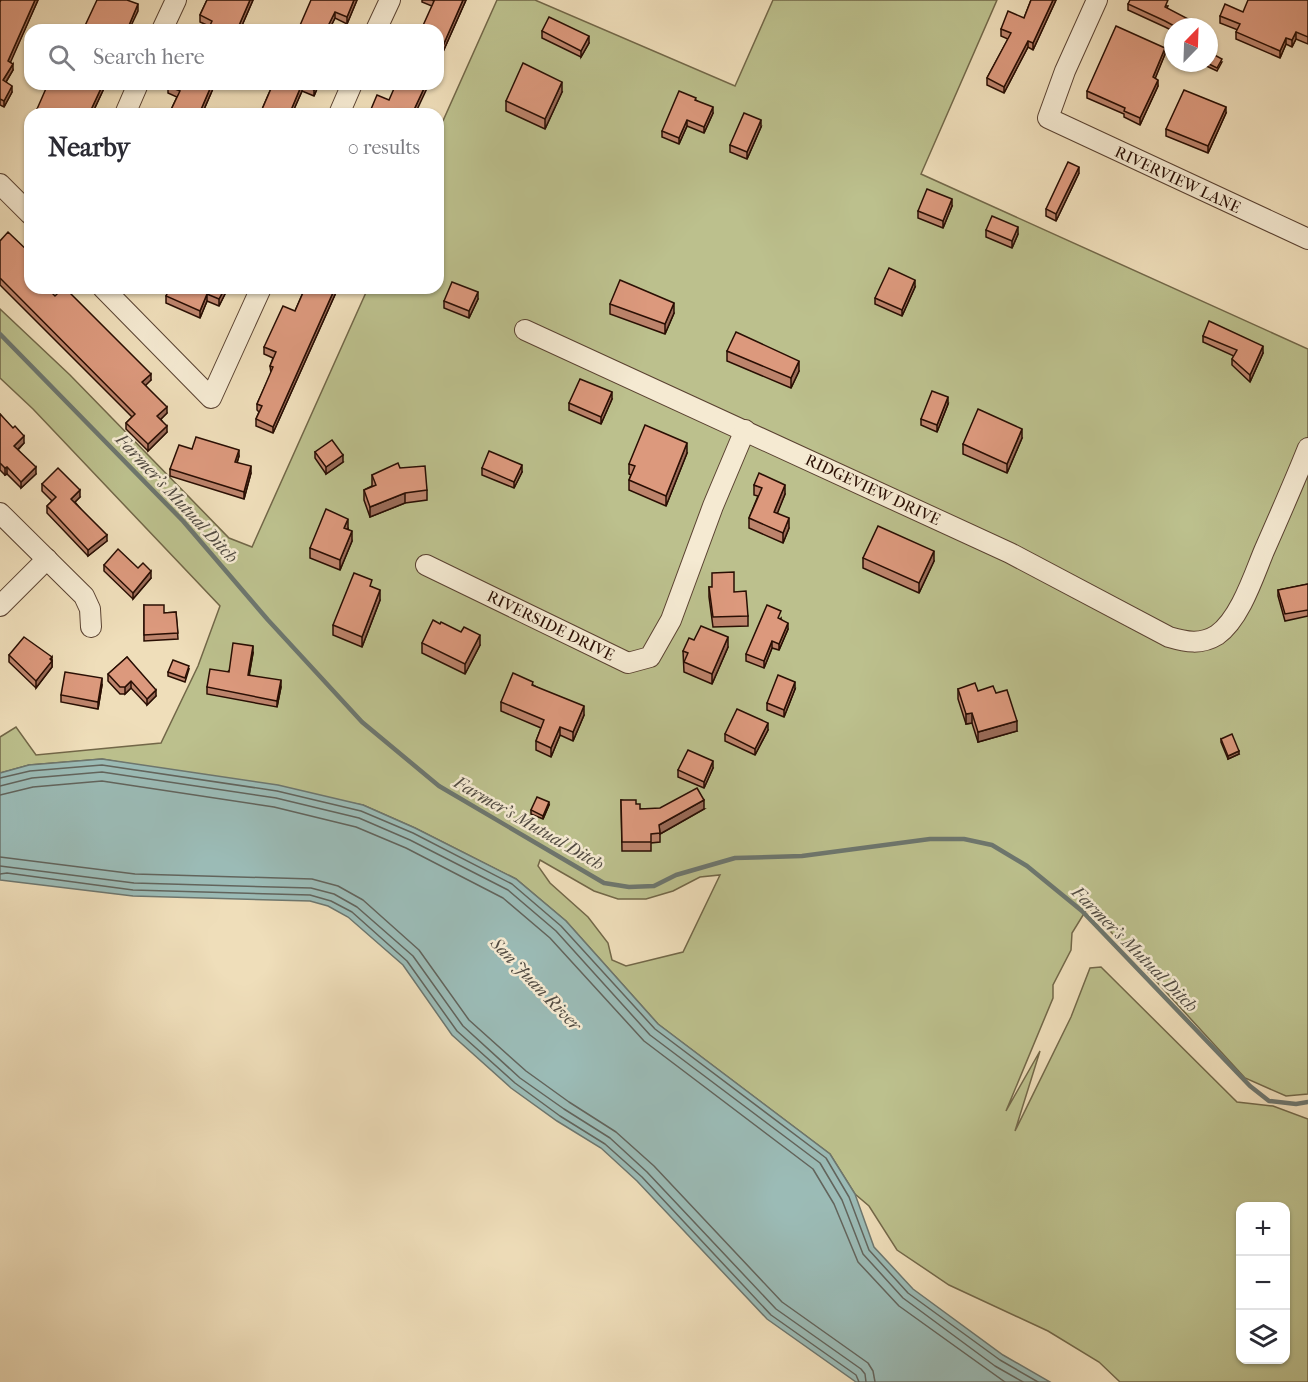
<!DOCTYPE html>
<html lang="en">
<head>
<meta charset="utf-8">
<style>
	:root { --surface:#fff; --page:#f2f2f3; --text:#2b2b33; --muted:#7c7c81; --line:#e1e1e2 }
	body { margin:0; font-family:"IM FELL French Canon",serif; background:var(--page); color:var(--text) }
	.controls { position:absolute; right:18px; bottom:18px; display:grid; overflow:hidden; border-radius:12px; box-shadow:0 2px 4px #0004 }
	.controls button { width:54px; height:54px; display:grid; place-items:center; padding:0; border:0; border-bottom:2px solid var(--line); background:var(--surface); color:var(--text); font:30px sans-serif }
	.compass { position:absolute; left:1164px; top:18px; width:54px; height:54px; border-radius:50%; background:var(--surface); box-shadow:0 2px 4px #0004; rotate:23deg }
	.list { margin:0; padding:0; list-style:none }
	h2 { display:flex; justify-content:space-between; align-items:center; height:78px; margin:0; padding:0 24px; font-size:26px }
	h2 small { font-size:20px; font-weight:400; color:var(--muted) }
	.icon { flex:none; width:33px; height:33px; fill:none; stroke:currentColor; stroke-width:2; stroke-linecap:round; stroke-linejoin:round }
	.map { position:relative; flex:none; width:1308px; height:1382px; overflow:hidden }
	.search { position:absolute; background:var(--surface); box-shadow:0 2px 4px #0004; left:24px; top:24px; width:420px; height:66px; display:flex; align-items:center; gap:15px; box-sizing:border-box; padding:0 21px; border-radius:18px; color:var(--muted); font-size:22px }
	.panel { position:absolute; background:var(--surface); box-shadow:0 2px 4px #0004; left:24px; top:108px; width:420px; height:186px; border-radius:18px }
	.map>svg:first-child { display:block }
	.green { fill:#bcc08d; stroke:#726748; stroke-width:1.5; fill-rule:evenodd }
	.water { fill:#9bbbb6; stroke:#6d766e; stroke-width:1.5 }
	.lines { fill:none; stroke-linecap:round; stroke-linejoin:round }
	.shore { stroke:#62645c; stroke-width:1.5 }
	.stream { stroke:#6d766e; stroke-width:4.5 }
	.minor-casing { stroke:#5a4231; stroke-width:22 }
	.minor { stroke:#f5ead2; stroke-width:20 }
	.wall { fill:#bd846c; stroke:#290e03; stroke-width:1.5 }
	.shaded-wall { fill:#9a6b58; stroke:#290e03; stroke-width:1.5 }
	.building { fill:#dc997d; stroke:#290e03; stroke-width:1.5 }
	.labels { text-anchor:middle; stroke-width:5; stroke-linejoin:round; paint-order:stroke }
	.street-label { font-size:16px; fill:#290e03; stroke:#f5ead2 }
	.water-label { font-size:18px; font-style:italic; fill:#514b42; stroke:#f5ead2 }
</style>
</head>
<body>
<div class="map">
<svg width="1308" height="1382" viewBox="0 0 1308 1382">
	<rect width="100%" height="100%" fill="#efdeba"/>
	<filter id="stains"><feTurbulence type="fractalNoise" baseFrequency=".00333" numOctaves="4"/><feColorMatrix values="0 0 0 0 .2 0 0 0 0 .09 0 0 0 0 .02 0 0 0 .5 -.17"/></filter>
	<radialGradient id="worn" r=".72"><stop offset=".6" stop-color="#630" stop-opacity="0"/><stop offset="1" stop-color="#630" stop-opacity=".3"/></radialGradient>
	<path class="green" d="M497,0h38l200,86 38,-86h224l-76,174 387,175v745l-22,2 -41,-18 -157,-171 -16,26 -1,17 -18,35v13l-47,113 34,-60 -25,80 56,-114 19,-49 11,-1 136,135 36,4 35,13v263h-188l-21,-20 -51,-31 -99,-46 -52,-35 -28,-44 -14,-12 -25,-40 -172,-130 -92,-103 -50,-42 -101,-51 -52,-23 -261,-46 -73,6 -29,8v-36l16,-10 20,28 125,-12 37,-77 22,-60 -187,-197 -33,-31v-69l70,66 159,163 23,9 116,-259h70v-156zM540,860l54,31 24,8h28l27,-8 27,-14 20,-2 -37,77 -57,14 -14,-6 -4,-17 -20,-26 -38,-34 -12,-17zM1240,1206h46v154h-46z"/>
	<polygon class="water" points="102,759 278,785 363,805 415,828 516,879 566,921 658,1024 830,1154 855,1194 874,1247 913,1289 1003,1355 1050,1382 856,1382 767,1319 637,1181 601,1148 557,1121 511,1088 452,1035 403,965 348,917 328,906 310,901 133,896 0,880 0,773 29,765"/>
	<g class="lines">
		<g class="shore">
			<polyline points="0,778 30,771 102,765 277,791 361,811 413,833 512,884 561,926 655,1029 826,1158 849,1197 869,1250 908,1293 1000,1360 1038,1382"/>
			<polyline points="0,786 32,778 102,772 276,798 359,818 410,840 508,890 556,931 650,1035 820,1163 842,1200 863,1254 903,1298 995,1366 1023,1382"/>
			<polyline points="0,795 33,787 102,781 274,807 356,827 406,848 503,898 550,938 644,1041 813,1169 834,1204 858,1262 899,1306 1005,1382"/>
			<polyline points="0,857 135,874 312,879 338,886 363,900 419,950 469,1020 526,1071 569,1102 616,1132 654,1166 782,1302 868,1363 873,1371 875,1382"/>
			<polyline points="0,866 134,883 311,888 334,894 357,907 413,956 463,1026 520,1078 564,1109 610,1138 647,1172 776,1309 861,1369 865,1374 866,1382"/>
			<polyline points="0,874 7,873 133,890 310,895 331,901 352,912 407,961 457,1031 515,1083 560,1116 605,1144 642,1177 771,1315 856,1375 859,1382"/>
		</g>
		<polyline class="stream" points="0,334 183,521 268,620 362,722 439,786 604,883 629,887 654,886 676,875 735,858 802,856 930,839 964,839 992,845 1027,866 1082,911 1250,1086 1269,1101 1296,1104 1308,1102"/>
		<g class="minor-casing">
			<g id="minor">
				<polyline points="1097,0 1065,71 1048,118 1308,239"/>
				<polyline points="162,30 176,0"/>
				<polyline points="376,30 390,0"/>
				<polyline points="125,114 138,84"/>
				<polyline points="339,114 352,84"/>
				<polyline points="0,184 30,214"/>
				<polyline points="103,288 211,398 261,288"/>
				<path d="M525,330l485,223 159,84c17,5 32,8 48,-2 23,-16 37,-60 47,-84 15,-34 30,-68 44,-103"/>
				<polyline points="0,513 84,596 90,609 91,627"/>
				<polyline points="426,565 628,663 650,657 671,620 713,506 745,430"/>
				<polyline points="0,606 47,559"/>
			</g>
		</g>
		<use href="#minor" class="minor"/>
	</g>
	<g class="wall">
		<polygon points="1,0 38,0 10,62 13,70 6,82 12,92 4,107 0,105 0,2"/>
		<polygon points="207,0 253,0 240,30 209,26 200,22 200,15"/>
		<polygon points="357,0 347,24 335,18 329,30 298,30"/>
		<polygon points="422,0 466,0 438,63 438,30 432,6 422,2"/>
		<polygon points="1031,0 1056,0 1033,50 1028,47 1004,93 987,85 987,78 1008,39 1001,36 1001,29 1024,18"/>
		<polygon points="1308,0 1308,44 1296,39 1292,47 1286,44 1280,58 1236,39 1236,32 1238,30 1220,23 1220,16"/>
		<polygon points="1128,4 1168,6 1167,8 1191,27 1173,27 1173,31 1165,27 1128,10"/>
		<polygon points="542,31 589,43 581,57 542,38"/>
		<polygon points="1165,54 1155,78 1158,86 1140,125 1124,117 1124,114 1087,98 1087,91"/>
		<polygon points="1222,62 1217,71 1200,63 1209,63"/>
		<polygon points="106,84 92,114 37,114 37,109 58,85"/>
		<polygon points="215,84 202,114 169,114 177,97 168,93 168,86"/>
		<polygon points="273,84 319,84 314,96 302,91 293,111 260,114"/>
		<polygon points="562,92 545,129 506,111 506,101"/>
		<polygon points="696,100 713,113 704,133 687,126 679,144 662,137 662,131"/>
		<polygon points="1226,113 1208,153 1166,136 1166,129"/>
		<polygon points="761,127 747,159 730,152 730,145"/>
		<polygon points="1079,173 1056,221 1046,216 1046,209"/>
		<polygon points="952,206 943,228 918,218 918,211"/>
		<polygon points="986,230 1018,234 1012,248 986,237"/>
		<polygon points="0,241 30,288 55,296 151,380 145,385 167,413 161,419 167,432 148,451 126,429 126,423 132,417 0,285"/>
		<polygon points="915,287 902,316 875,304 875,298"/>
		<polygon points="228,288 219,306 207,301 200,318 166,303 166,296"/>
		<polygon points="305,288 338,288 273,433 256,426 256,419 259,412 257,410 257,404 271,373 270,366 273,358 264,354 264,347 295,311"/>
		<polygon points="478,299 469,318 444,308 444,301"/>
		<polygon points="610,304 674,313 665,334 610,314"/>
		<polygon points="1203,336 1263,353 1250,382 1232,365 1232,359 1234,356 1203,342"/>
		<polygon points="727,351 799,371 791,388 727,361"/>
		<polygon points="612,399 601,424 569,410 569,403"/>
		<polygon points="948,404 937,432 921,425 921,419"/>
		<polygon points="0,414 24,443 18,450 36,474 21,488 7,474 5,475 0,470"/>
		<polygon points="1022,438 1007,473 963,454 963,444"/>
		<polygon points="192,449 239,456 237,463 251,473 244,499 170,476 170,469"/>
		<polygon points="315,452 343,462 326,474 315,458"/>
		<polygon points="687,453 666,506 629,490 629,480 631,475 629,474 629,464"/>
		<polygon points="400,468 427,490 427,500 405,503 370,517 364,500 364,490 372,486 372,475"/>
		<polygon points="482,468 522,472 514,488 482,475"/>
		<polygon points="42,484 80,497 75,502 107,541 88,556 47,513 47,506 52,501 42,491"/>
		<polygon points="754,485 785,494 777,513 789,528 783,543 749,528 749,518 758,496 754,495"/>
		<polygon points="348,528 352,541 340,570 310,558 310,548"/>
		<polygon points="863,558 934,561 919,593 863,568"/>
		<polygon points="104,565 138,568 151,578 133,599 104,571"/>
		<polygon points="1308,584 1308,616 1285,621 1278,596 1278,590"/>
		<polygon points="372,587 380,600 362,647 333,635 333,625"/>
		<polygon points="709,587 734,592 748,616 748,626 713,627 709,597"/>
		<polygon points="144,605 164,613 176,612 178,639 144,641"/>
		<polygon points="781,618 781,619 788,629 779,650 772,648 764,668 746,661 746,654"/>
		<polygon points="440,624 480,645 465,674 422,653 422,643"/>
		<polygon points="694,640 728,647 712,684 684,672 683,651"/>
		<polygon points="253,653 249,675 281,687 277,707 207,694 207,687"/>
		<polygon points="9,655 52,660 52,667 36,688 9,662"/>
		<polygon points="127,657 156,696 147,705 131,688 125,694 120,694 108,681 108,674"/>
		<polygon points="189,669 185,682 168,676 168,672"/>
		<polygon points="102,685 98,709 61,702 61,695"/>
		<polygon points="533,685 584,715 573,741 560,735 551,757 536,750 536,741 541,728 501,711 501,702"/>
		<polygon points="795,689 784,717 767,710 767,703"/>
		<polygon points="958,689 978,691 1017,731 978,742 972,723 966,724 958,699"/>
		<polygon points="768,730 755,755 725,741 725,734"/>
		<polygon points="1221,739 1239,754 1228,759 1221,742"/>
		<polygon points="713,768 704,788 678,777 678,770"/>
		<polygon points="621,800 636,804 640,809 704,809 660,834 660,842 651,843 651,851 622,851"/>
		<polygon points="549,805 543,819 531,814 531,810"/>
	</g>
	<g class="shaded-wall">
		<polygon points="35,0 38,0 8,68 8,61"/>
		<polygon points="250,0 253,0 240,30 237,30"/>
		<polygon points="354,0 357,0 347,24 347,17"/>
		<polygon points="463,0 466,0 438,63 438,57"/>
		<polygon points="1053,0 1056,0 1033,50 1033,43"/>
		<polygon points="138,4 138,11 129,30 127,30"/>
		<polygon points="335,12 335,18 329,30 326,30"/>
		<polygon points="1296,32 1296,39 1292,47 1292,40"/>
		<polygon points="589,36 589,43 581,57 581,51"/>
		<polygon points="1286,38 1286,44 1280,58 1280,51"/>
		<polygon points="1028,41 1028,47 1004,93 1004,87"/>
		<polygon points="1165,48 1165,54 1153,84 1153,77"/>
		<polygon points="13,64 13,70 3,87 3,80"/>
		<polygon points="1158,80 1158,86 1140,125 1140,118"/>
		<polygon points="562,82 562,92 545,129 545,119"/>
		<polygon points="103,84 106,84 92,114 89,114"/>
		<polygon points="212,84 215,84 202,114 199,114"/>
		<polygon points="302,84 302,91 292,114 291,110"/>
		<polygon points="317,84 319,84 314,96 314,90"/>
		<polygon points="426,84 429,84 415,114 412,114"/>
		<polygon points="12,86 12,92 4,107 4,101"/>
		<polygon points="713,107 713,113 704,133 704,127"/>
		<polygon points="1226,107 1226,113 1208,153 1208,146"/>
		<polygon points="687,120 687,126 679,144 679,138"/>
		<polygon points="761,120 761,127 747,159 747,152"/>
		<polygon points="1079,167 1079,173 1056,221 1056,214"/>
		<polygon points="952,199 952,206 943,228 943,221"/>
		<polygon points="1018,227 1018,234 1012,248 1012,241"/>
		<polygon points="915,280 915,287 902,316 902,310"/>
		<polygon points="225,288 228,288 219,306 219,299"/>
		<polygon points="335,288 338,288 273,433 273,427"/>
		<polygon points="478,292 478,299 469,318 469,311"/>
		<polygon points="207,294 207,301 200,318 200,311"/>
		<polygon points="674,303 674,313 665,334 665,324"/>
		<polygon points="1263,346 1263,353 1250,382 1250,375"/>
		<polygon points="799,361 799,371 791,388 791,378"/>
		<polygon points="151,374 151,380 142,389 142,382"/>
		<polygon points="612,392 612,399 601,424 601,417"/>
		<polygon points="948,397 948,404 937,432 937,425"/>
		<polygon points="167,407 167,413 157,423 157,416"/>
		<polygon points="167,426 167,432 148,451 148,444"/>
		<polygon points="1022,429 1022,438 1007,473 1007,464"/>
		<polygon points="24,436 24,443 14,453 14,446"/>
		<polygon points="687,443 687,453 666,506 666,496"/>
		<polygon points="239,450 239,456 235,469 235,462"/>
		<polygon points="343,455 343,462 326,474 326,467"/>
		<polygon points="522,465 522,472 514,488 514,482"/>
		<polygon points="251,466 251,473 244,499 244,492"/>
		<polygon points="7,467 7,474 5,475 5,468"/>
		<polygon points="36,467 36,474 21,488 21,482"/>
		<polygon points="785,485 785,494 774,522 774,512"/>
		<polygon points="80,490 80,497 71,506 71,499"/>
		<polygon points="405,493 405,503 370,517 370,507"/>
		<polygon points="789,518 789,528 783,543 783,533"/>
		<polygon points="348,519 348,528 344,538 344,528"/>
		<polygon points="352,531 352,541 340,570 340,560"/>
		<polygon points="107,535 107,541 88,556 88,550"/>
		<polygon points="934,551 934,561 919,593 919,583"/>
		<polygon points="151,571 151,578 133,599 133,593"/>
		<polygon points="380,590 380,600 362,647 362,637"/>
		<polygon points="788,623 788,629 779,650 779,644"/>
		<polygon points="480,635 480,645 465,674 465,664"/>
		<polygon points="728,637 728,647 712,684 712,674"/>
		<polygon points="772,641 772,648 764,668 764,661"/>
		<polygon points="253,646 253,653 248,682 248,675"/>
		<polygon points="52,657 52,667 36,688 36,681"/>
		<polygon points="102,678 102,685 98,709 98,702"/>
		<polygon points="281,680 281,687 277,707 277,701"/>
		<polygon points="131,681 131,688 125,694 125,687"/>
		<polygon points="795,682 795,689 784,717 784,710"/>
		<polygon points="156,690 156,696 147,705 147,699"/>
		<polygon points="584,706 584,715 573,741 573,732"/>
		<polygon points="972,713 972,723 966,724 966,714"/>
		<polygon points="1017,721 1017,731 978,742 978,732"/>
		<polygon points="768,723 768,730 755,755 755,749"/>
		<polygon points="560,727 560,735 551,757 551,748"/>
		<polygon points="1239,751 1239,754 1228,759 1228,756"/>
		<polygon points="713,761 713,768 704,788 704,782"/>
		<polygon points="704,800 704,809 660,834 659,825"/>
		<polygon points="549,802 549,805 543,819 543,816"/>
	</g>
	<g class="building">
		<polygon points="1,0 35,0 8,61 13,64 3,80 12,86 4,101 0,99 0,2"/>
		<polygon points="97,0 127,0 138,4 127,30 83,30"/>
		<polygon points="207,0 250,0 237,30 208,30 212,21 200,15"/>
		<polygon points="311,0 354,0 347,17 335,12 326,30 298,30"/>
		<polygon points="432,0 463,0 438,57 438,30 421,30 434,1"/>
		<polygon points="1031,0 1053,0 1033,43 1028,41 1004,87 987,78 1011,33 1001,29 1008,11 1024,18"/>
		<polygon points="1130,0 1168,0 1165,7 1192,21 1188,27 1176,27 1165,21 1128,4"/>
		<polygon points="1248,0 1308,0 1308,37 1296,32 1292,40 1286,38 1280,51 1236,32 1240,24 1220,16 1225,4 1243,12"/>
		<polygon points="549,17 589,36 581,51 542,31"/>
		<polygon points="409,25 421,30 407,30"/>
		<polygon points="1116,26 1165,48 1153,77 1158,80 1140,118 1124,111 1125,108 1087,91"/>
		<polygon points="1173,38 1173,47 1169,46"/>
		<polygon points="1209,52 1222,59 1217,68 1207,63 1209,63"/>
		<polygon points="523,63 562,82 545,119 506,101"/>
		<polygon points="48,84 56,84 58,85 59,84 103,84 89,114 45,114 46,113 37,109"/>
		<polygon points="169,84 212,84 199,114 169,114 180,91 168,86"/>
		<polygon points="273,84 317,84 314,90 302,84 291,110 300,114 260,114"/>
		<polygon points="396,84 426,84 412,114 369,114 377,95 389,100"/>
		<polygon points="1184,90 1226,107 1208,146 1166,129"/>
		<polygon points="679,91 696,98 695,100 713,107 704,127 687,120 679,138 662,131"/>
		<polygon points="744,113 761,120 747,152 730,145"/>
		<polygon points="1068,162 1079,167 1056,214 1046,209"/>
		<polygon points="927,189 952,199 943,221 918,211"/>
		<polygon points="992,216 1018,227 1012,241 986,230"/>
		<polygon points="8,232 30,253 30,288 47,288 55,296 63,288 65,288 151,374 142,382 167,407 157,416 167,426 148,444 126,423 135,414 0,278 0,241"/>
		<polygon points="889,268 915,280 902,310 875,298"/>
		<polygon points="620,280 674,303 665,324 610,304"/>
		<polygon points="452,282 478,292 469,311 444,301"/>
		<polygon points="170,288 225,288 219,299 207,294 200,311 166,296"/>
		<polygon points="305,288 335,288 273,427 256,419 262,406 257,404 273,367 270,366 276,352 264,347 283,306 295,311"/>
		<polygon points="1209,321 1263,346 1250,375 1232,359 1237,350 1203,336"/>
		<polygon points="736,332 799,361 791,378 727,351"/>
		<polygon points="580,379 612,392 601,417 569,403"/>
		<polygon points="932,391 948,397 937,425 921,419"/>
		<polygon points="978,409 1022,429 1007,464 963,444"/>
		<polygon points="0,414 13,428 15,426 24,436 14,446 36,467 21,482 7,467 5,468 0,463"/>
		<polygon points="645,425 687,443 666,496 629,480 635,466 629,464"/>
		<polygon points="196,437 239,450 235,462 251,466 244,492 170,469 179,445 192,449"/>
		<polygon points="332,440 343,455 326,467 315,452"/>
		<polygon points="489,451 522,465 514,482 482,468"/>
		<polygon points="398,463 400,468 425,466 427,490 405,493 370,507 364,490 376,485 372,475"/>
		<polygon points="58,468 80,490 71,499 107,535 88,550 47,506 56,497 42,484"/>
		<polygon points="759,473 785,485 774,512 789,518 783,533 749,518 762,488 754,485"/>
		<polygon points="326,509 348,519 344,528 352,531 340,560 310,548"/>
		<polygon points="878,526 934,551 919,583 863,558"/>
		<polygon points="118,549 138,568 143,563 151,571 133,593 104,565"/>
		<polygon points="734,572 734,592 746,591 748,616 713,617 709,587 712,587 712,573"/>
		<polygon points="354,573 372,580 370,586 380,590 362,637 333,625"/>
		<polygon points="1308,584 1308,610 1285,614 1278,590"/>
		<polygon points="144,605 164,605 164,613 176,612 178,633 144,635"/>
		<polygon points="767,605 781,611 778,618 788,623 779,644 772,641 764,661 746,654"/>
		<polygon points="433,620 440,624 441,622 461,632 464,627 480,635 465,664 422,643"/>
		<polygon points="701,626 728,637 712,674 684,662 688,653 683,651 689,638 694,640"/>
		<polygon points="24,637 52,657 50,659 52,661 36,681 9,655"/>
		<polygon points="233,643 253,646 248,675 281,680 277,701 207,687 210,669 229,672"/>
		<polygon points="127,657 156,690 147,699 131,681 125,687 120,687 108,674"/>
		<polygon points="173,660 189,666 185,678 168,672"/>
		<polygon points="65,672 102,678 98,702 61,695"/>
		<polygon points="513,673 533,682 532,685 584,706 573,732 560,727 551,748 536,741 544,720 501,702"/>
		<polygon points="778,675 795,682 784,710 767,703"/>
		<polygon points="975,683 978,691 993,686 996,693 1007,690 1017,721 978,732 972,713 966,714 958,689"/>
		<polygon points="737,709 768,723 755,749 725,734"/>
		<polygon points="1232,734 1239,751 1228,756 1221,739"/>
		<polygon points="688,750 713,761 704,782 678,770"/>
		<polygon points="697,788 704,800 659,825 660,833 651,834 651,842 622,842 621,800 636,800 636,804 640,804 640,809 660,808"/>
		<polygon points="537,797 549,802 543,816 531,810"/>
	</g>
	<g class="labels">
		<g class="street-label">
			<text transform="translate(1178 179) rotate(25)" y="6">RIVERVIEW LANE</text>
			<text transform="translate(873 489) rotate(25)" y="6">RIDGEVIEW DRIVE</text>
			<text transform="translate(551 625) rotate(26)" y="6">RIVERSIDE DRIVE</text>
		</g>
		<g class="water-label">
			<text transform="translate(177 498) rotate(47)" y="6">Farmer's Mutual Ditch</text>
			<text transform="translate(529 823) rotate(30)" y="6">Farmer's Mutual Ditch</text>
			<text transform="translate(1135 949) rotate(45)" y="6">Farmer's Mutual Ditch</text>
			<text transform="translate(536 984) rotate(46)" y="6">San Juan River</text>
		</g>
	</g>
	<rect width="100%" height="100%" filter="url(#stains)"/>
	<rect width="100%" height="100%" fill="url(#worn)"/>
</svg>
<div class="controls">
<button>+</button>
<button>−</button>
<button><svg class="icon" aria-label="layers" viewBox="0 0 24 24"><path d="M12 4l9 5-9 5-9-5zM3 14l9 5 9-5"/></svg></button>
</div>
<svg class="compass" viewBox="-18 -18 36 36"><path d="M0-13l5 13h-10z" fill="#e53935"/><path d="M0 13l5-13h-10z" fill="#7c7c81"/></svg>
<div class="search"><svg class="icon" aria-label="search" viewBox="0 0 24 24"><circle cx="10" cy="10" r="6"/><path d="M15 15l6 6"/></svg>Search here</div>
<section class="panel">
<h2>Nearby<small>0 results</small></h2>
<ul class="list">
</ul>
</section>
</div>
</body>
</html>
